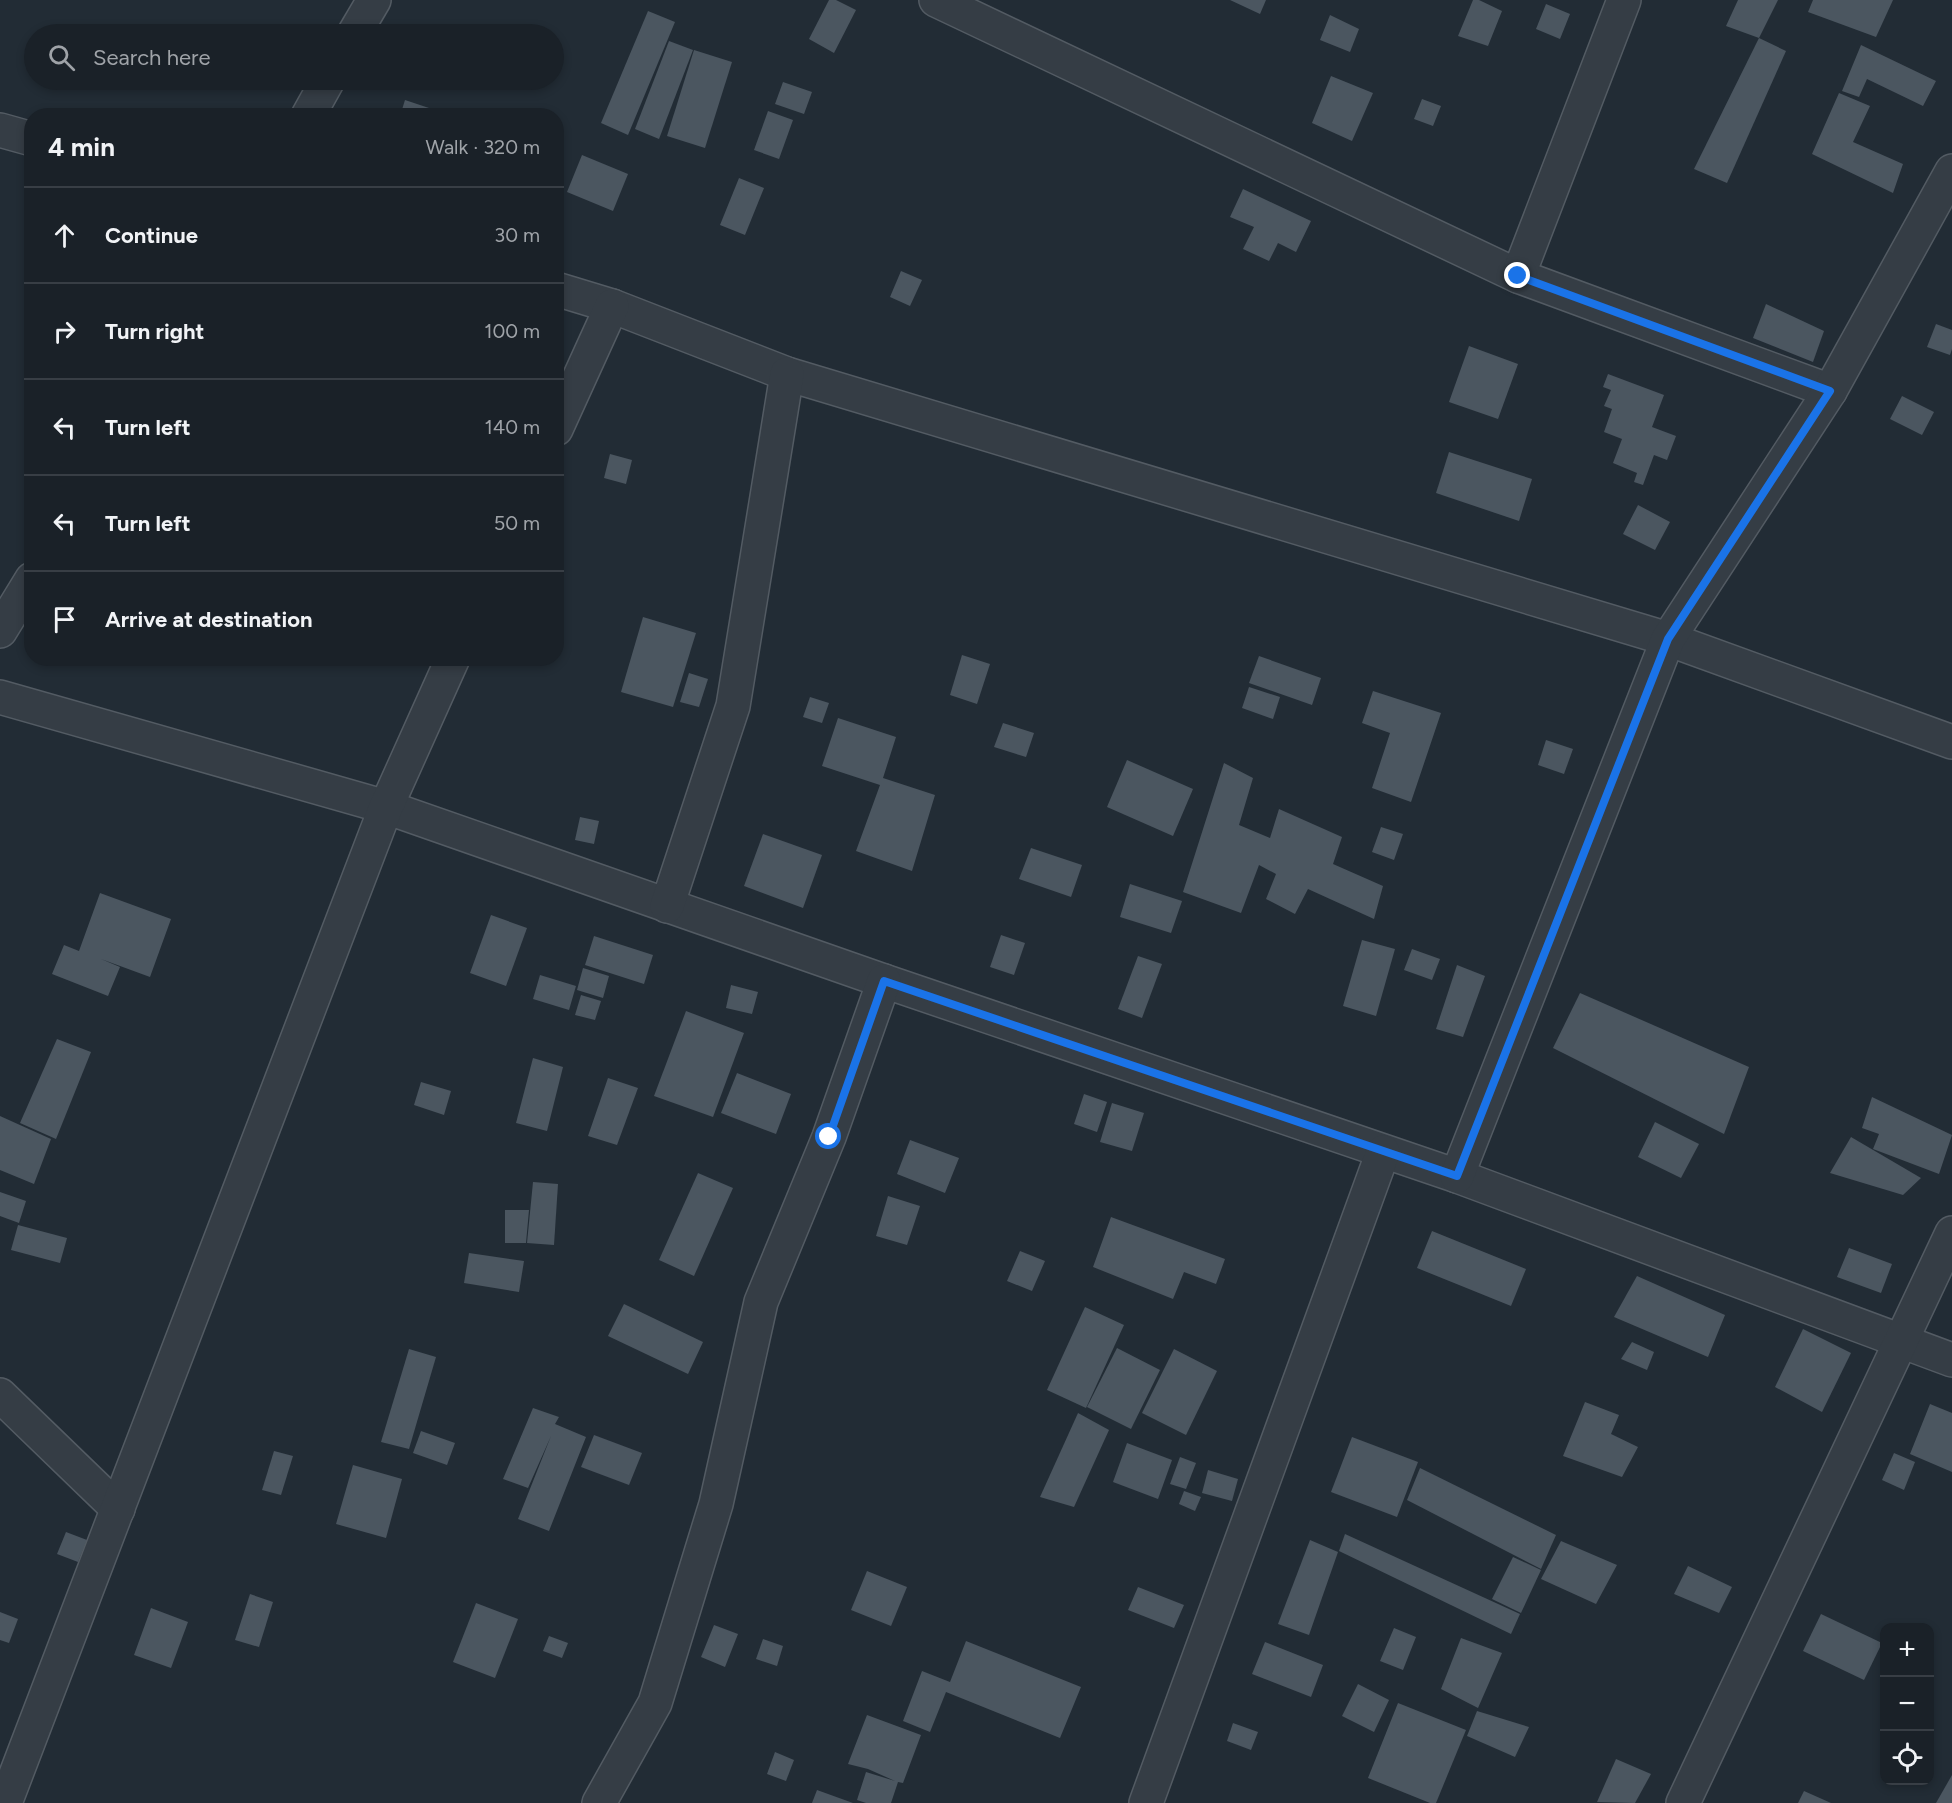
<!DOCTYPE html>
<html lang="en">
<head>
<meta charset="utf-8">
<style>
	:root { --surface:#1a2128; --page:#272e34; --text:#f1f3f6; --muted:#9fa3a8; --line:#383e45 }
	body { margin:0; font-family:Figtree,sans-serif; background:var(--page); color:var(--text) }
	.controls { position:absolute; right:18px; bottom:18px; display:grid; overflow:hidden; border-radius:12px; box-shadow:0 3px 9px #0003 }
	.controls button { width:54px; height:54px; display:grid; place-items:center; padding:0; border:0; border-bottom:2px solid var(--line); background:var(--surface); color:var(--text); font:30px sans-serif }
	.stop { position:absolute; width:18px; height:18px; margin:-14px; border:4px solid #1a73e8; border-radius:50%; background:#fff }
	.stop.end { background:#1a73e8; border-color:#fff; box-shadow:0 2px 6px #0008 }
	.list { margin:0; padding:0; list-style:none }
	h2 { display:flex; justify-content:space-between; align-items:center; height:78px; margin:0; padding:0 24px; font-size:26px }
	h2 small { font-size:20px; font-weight:400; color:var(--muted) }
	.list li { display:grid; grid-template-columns:39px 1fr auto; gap:18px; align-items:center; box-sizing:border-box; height:96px; padding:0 24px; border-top:2px solid var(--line) }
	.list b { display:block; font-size:22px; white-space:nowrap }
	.list em { font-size:20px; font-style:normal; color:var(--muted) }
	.icon { flex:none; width:33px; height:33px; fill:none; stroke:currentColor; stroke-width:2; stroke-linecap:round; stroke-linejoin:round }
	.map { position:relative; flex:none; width:1952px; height:1803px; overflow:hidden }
	.search { position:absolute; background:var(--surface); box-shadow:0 3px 9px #0003; left:24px; top:24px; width:540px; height:66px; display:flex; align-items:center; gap:15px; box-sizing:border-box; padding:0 21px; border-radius:33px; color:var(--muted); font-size:22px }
	.panel { position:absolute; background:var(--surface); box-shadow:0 3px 9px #0003; left:24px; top:108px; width:540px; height:558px; border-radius:24px }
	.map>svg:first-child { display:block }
	.building { fill:#4b5660 }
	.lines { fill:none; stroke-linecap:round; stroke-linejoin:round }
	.minor-casing { stroke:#535b63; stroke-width:36 }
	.minor { stroke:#353d45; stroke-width:33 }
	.route { stroke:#1a73e8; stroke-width:8 }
</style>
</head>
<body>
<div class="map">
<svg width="1952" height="1803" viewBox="0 0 1952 1803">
	<rect width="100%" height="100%" fill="#222c35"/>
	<g class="building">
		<polygon points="829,0 836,0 856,10 834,53 809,39"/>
		<polygon points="1230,0 1266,0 1260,14"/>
		<polygon points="1473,0 1479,0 1502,11 1488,46 1458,36"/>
		<polygon points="1738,0 1778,0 1759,38 1726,26"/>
		<polygon points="1813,0 1893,0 1876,37 1808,12"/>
		<polygon points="1546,4 1570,14 1560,39 1536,29"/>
		<polygon points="648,11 675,22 628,135 601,123"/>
		<polygon points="1330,15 1359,29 1350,52 1320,40"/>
		<polygon points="1759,38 1786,51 1727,183 1694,169"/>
		<polygon points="669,41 693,50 659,139 635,129"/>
		<polygon points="1861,45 1936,81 1923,106 1867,79 1859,97 1842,91"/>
		<polygon points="694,50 732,62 705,148 667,136"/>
		<polygon points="1331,76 1373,93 1352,141 1312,123"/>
		<polygon points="783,82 812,92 804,114 775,104"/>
		<polygon points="1839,93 1870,106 1853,142 1903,164 1893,193 1812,154"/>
		<polygon points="1422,99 1441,106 1433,126 1414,119"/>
		<polygon points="405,100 450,115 450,116 400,116"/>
		<polygon points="768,111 793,120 779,159 754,150"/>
		<polygon points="582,155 628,174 613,211 567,192"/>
		<polygon points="739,178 764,188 745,235 720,225"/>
		<polygon points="1243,189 1311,221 1296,252 1278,243 1269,261 1243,249 1254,227 1230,217"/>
		<polygon points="901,271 922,280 910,306 890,297"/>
		<polygon points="1766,304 1824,331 1813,362 1753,338"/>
		<polygon points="1936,324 1952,330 1952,349 1950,355 1927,347"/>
		<polygon points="1469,346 1518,364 1498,419 1449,402"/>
		<polygon points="1608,374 1664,395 1652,427 1676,436 1667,460 1654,455 1643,485 1634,482 1637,473 1613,463 1622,439 1604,432 1612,409 1604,406 1611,390 1603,387"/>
		<polygon points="1902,396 1934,412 1922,435 1890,419"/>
		<polygon points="1449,452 1532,479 1519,521 1436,493"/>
		<polygon points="610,454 632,460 626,484 604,478"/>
		<polygon points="1638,505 1670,522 1655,550 1623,534"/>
		<polygon points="643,617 696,633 673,707 621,692"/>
		<polygon points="962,655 990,664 977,704 950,695"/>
		<polygon points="1259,656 1321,678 1312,705 1249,683"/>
		<polygon points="689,673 708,679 699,707 680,702"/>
		<polygon points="1249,687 1280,697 1273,719 1242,708"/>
		<polygon points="1373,691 1441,713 1411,802 1372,788 1390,733 1362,723"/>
		<polygon points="810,697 829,703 822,723 803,717"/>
		<polygon points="838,718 896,737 883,778 935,795 912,871 856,851 880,785 822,766"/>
		<polygon points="1003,723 1034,733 1026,757 994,747"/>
		<polygon points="1546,740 1573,749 1564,774 1538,765"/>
		<polygon points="1127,760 1193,789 1173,836 1107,807"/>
		<polygon points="1224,763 1253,778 1239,825 1270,838 1279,809 1342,837 1333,864 1383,886 1374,919 1308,889 1295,914 1266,899 1276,874 1259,865 1241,913 1183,892"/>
		<polygon points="580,817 599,821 594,844 575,840"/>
		<polygon points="1381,827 1403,834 1394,860 1372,852"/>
		<polygon points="763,834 822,855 803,908 744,886"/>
		<polygon points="1031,848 1082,865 1071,897 1019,879"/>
		<polygon points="1130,884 1182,901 1171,933 1120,917"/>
		<polygon points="100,893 171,919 150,977 101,959 120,967 108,996 52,974 64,945 79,951"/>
		<polygon points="491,915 527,928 506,986 470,973"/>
		<polygon points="1001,935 1025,943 1014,975 990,967"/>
		<polygon points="594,936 653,955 644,984 585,965"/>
		<polygon points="1362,940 1395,949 1376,1016 1343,1006"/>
		<polygon points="1412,949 1440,959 1432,980 1404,970"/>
		<polygon points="1138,956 1162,964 1142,1018 1118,1009"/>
		<polygon points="1457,965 1485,976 1463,1037 1436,1029"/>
		<polygon points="583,968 609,976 603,998 577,990"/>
		<polygon points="540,975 576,986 569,1010 533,999"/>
		<polygon points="731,985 758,992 752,1014 726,1008"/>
		<polygon points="1580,993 1749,1067 1724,1134 1553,1048"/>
		<polygon points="581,995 601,1001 595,1020 575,1015"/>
		<polygon points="686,1011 744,1033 713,1117 654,1096"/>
		<polygon points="57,1039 91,1052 56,1139 20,1123"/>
		<polygon points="533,1058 563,1067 547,1131 516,1123"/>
		<polygon points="737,1073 791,1094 776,1134 721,1113"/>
		<polygon points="608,1078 638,1088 617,1145 588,1136"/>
		<polygon points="421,1082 451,1091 444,1115 414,1105"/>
		<polygon points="1084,1094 1107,1102 1097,1132 1074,1124"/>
		<polygon points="1872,1097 1952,1135 1939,1174 1873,1149 1879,1134 1862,1128"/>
		<polygon points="1112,1103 1144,1113 1132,1151 1100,1142"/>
		<polygon points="0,1116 51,1139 34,1184 0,1170"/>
		<polygon points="1655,1122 1699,1144 1681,1178 1638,1157"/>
		<polygon points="1851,1137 1921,1178 1903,1195 1830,1173"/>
		<polygon points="910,1140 959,1158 945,1193 897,1174"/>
		<polygon points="698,1173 733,1188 694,1276 659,1260"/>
		<polygon points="533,1182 558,1184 554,1245 527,1243"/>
		<polygon points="0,1192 26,1201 19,1223 0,1216"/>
		<polygon points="888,1196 920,1206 907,1245 876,1236"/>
		<polygon points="505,1210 529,1210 526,1243 505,1243"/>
		<polygon points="1111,1217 1225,1259 1216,1284 1184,1272 1173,1299 1093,1267"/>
		<polygon points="18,1225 67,1238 60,1263 11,1250"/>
		<polygon points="1432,1231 1526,1269 1511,1306 1417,1268"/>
		<polygon points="1849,1248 1892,1264 1881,1293 1837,1277"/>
		<polygon points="1020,1251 1045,1261 1032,1291 1007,1281"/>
		<polygon points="469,1253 524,1261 519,1292 464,1283"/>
		<polygon points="1637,1276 1725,1315 1708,1357 1614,1317"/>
		<polygon points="624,1304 703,1342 688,1374 608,1336"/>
		<polygon points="1085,1307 1124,1325 1086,1408 1047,1390"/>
		<polygon points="1803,1329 1851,1353 1822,1412 1775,1387"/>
		<polygon points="1632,1342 1654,1352 1647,1370 1621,1359"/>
		<polygon points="1117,1348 1160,1370 1131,1429 1087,1407"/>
		<polygon points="409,1349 436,1357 409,1449 381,1442"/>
		<polygon points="1174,1349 1217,1371 1186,1435 1142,1413"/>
		<polygon points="1585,1402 1619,1415 1611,1434 1638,1447 1622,1477 1563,1456"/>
		<polygon points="1930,1404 1952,1413 1952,1472 1910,1454"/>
		<polygon points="533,1408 559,1417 555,1424 586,1437 549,1531 518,1519 551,1436 528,1488 503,1479"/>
		<polygon points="1078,1413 1109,1430 1074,1507 1040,1497"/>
		<polygon points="421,1431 455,1443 447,1465 413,1453"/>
		<polygon points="594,1435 642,1453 629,1485 581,1467"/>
		<polygon points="1352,1437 1418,1462 1397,1517 1331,1492"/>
		<polygon points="1127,1443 1172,1460 1158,1499 1113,1482"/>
		<polygon points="274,1451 293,1456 281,1495 262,1490"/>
		<polygon points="1894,1453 1915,1462 1904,1490 1882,1480"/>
		<polygon points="1180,1457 1196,1463 1186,1489 1170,1484"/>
		<polygon points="353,1465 402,1479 386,1538 336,1524"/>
		<polygon points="1420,1468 1556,1535 1541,1569 1407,1500"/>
		<polygon points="1208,1470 1238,1479 1232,1501 1202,1493"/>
		<polygon points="1184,1491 1201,1497 1195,1511 1179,1504"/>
		<polygon points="66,1532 87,1540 78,1562 57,1554"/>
		<polygon points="1345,1534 1520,1614 1511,1634 1339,1551"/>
		<polygon points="1310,1540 1338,1552 1309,1635 1278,1624"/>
		<polygon points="1561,1541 1617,1565 1596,1604 1541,1579"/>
		<polygon points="1513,1557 1541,1570 1521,1613 1492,1599"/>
		<polygon points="1688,1566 1732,1587 1719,1613 1674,1594"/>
		<polygon points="867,1571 907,1587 891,1626 851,1610"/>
		<polygon points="1138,1587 1184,1605 1174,1628 1128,1610"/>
		<polygon points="250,1594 273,1602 259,1647 235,1640"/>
		<polygon points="476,1603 518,1619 495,1678 453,1662"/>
		<polygon points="151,1608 188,1622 171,1668 134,1655"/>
		<polygon points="0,1612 18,1619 9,1643 0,1640"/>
		<polygon points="1821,1614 1882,1643 1864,1680 1803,1651"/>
		<polygon points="714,1625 738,1634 725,1667 701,1657"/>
		<polygon points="1394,1628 1416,1637 1403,1670 1380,1661"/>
		<polygon points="549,1636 568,1643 562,1658 543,1651"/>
		<polygon points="1461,1638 1502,1653 1478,1708 1441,1689"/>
		<polygon points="763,1639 783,1646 777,1666 756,1659"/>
		<polygon points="966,1641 1081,1687 1060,1738 946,1692 930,1732 903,1721 922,1671 950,1682"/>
		<polygon points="1265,1642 1323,1665 1311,1697 1252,1674"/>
		<polygon points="1358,1684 1389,1700 1374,1732 1342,1716"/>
		<polygon points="1398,1703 1466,1730 1436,1803 1430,1803 1368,1778"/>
		<polygon points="1477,1711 1529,1727 1515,1757 1467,1736"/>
		<polygon points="867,1715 921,1735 903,1783 898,1782 891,1803 866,1803 857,1800 866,1772 895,1781 868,1769 848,1764"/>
		<polygon points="1233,1723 1258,1732 1251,1750 1227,1741"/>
		<polygon points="775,1752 794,1760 786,1781 767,1774"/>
		<polygon points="1616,1759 1651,1774 1635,1803 1597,1802"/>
		<polygon points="1952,1775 1952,1803 1936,1803"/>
		<polygon points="817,1790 853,1803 812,1803"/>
		<polygon points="1804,1791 1831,1803 1798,1803"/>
	</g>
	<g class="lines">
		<g class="minor-casing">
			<g id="minor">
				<polyline points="936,0 1518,276 1830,391"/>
				<polyline points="354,34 374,0"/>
				<polyline points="308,116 328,80"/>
				<polyline points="0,130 32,139"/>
				<polyline points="1518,276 1624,0"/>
				<polyline points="556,289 612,306 787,374 1668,639 1952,742"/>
				<polyline points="556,429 612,306"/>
				<polyline points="0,631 32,579"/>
				<polyline points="0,697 386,807 884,981 1457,1176 1952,1360"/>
				<polyline points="667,906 733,706 787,374"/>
				<polyline points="1457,1176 1668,639 1830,391 1952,171"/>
				<polyline points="0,1395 118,1509"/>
				<polyline points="5,1803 386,807 453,658"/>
				<polyline points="599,1803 655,1703 716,1504 761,1302 829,1137 884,981"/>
				<polyline points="1146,1803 1383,1152"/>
				<polyline points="1683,1803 1952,1233"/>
			</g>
		</g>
		<use href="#minor" class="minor"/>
	</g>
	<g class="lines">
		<polyline class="route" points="829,1137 884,981 1457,1176 1668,639 1830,391 1518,276"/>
	</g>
</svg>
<div class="controls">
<button>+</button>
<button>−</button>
<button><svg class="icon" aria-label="locate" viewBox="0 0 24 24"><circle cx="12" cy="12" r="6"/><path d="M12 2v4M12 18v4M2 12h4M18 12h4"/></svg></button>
</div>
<div class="stop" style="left:829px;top:1137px"></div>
<div class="stop end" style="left:1518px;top:276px"></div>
<div class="search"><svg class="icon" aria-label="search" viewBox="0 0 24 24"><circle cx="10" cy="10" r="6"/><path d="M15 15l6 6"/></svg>Search here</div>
<section class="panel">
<h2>4 min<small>Walk · 320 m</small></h2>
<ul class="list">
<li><svg class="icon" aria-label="ahead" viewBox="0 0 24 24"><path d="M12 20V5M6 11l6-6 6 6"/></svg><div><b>Continue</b></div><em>30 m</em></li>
<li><svg class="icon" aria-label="right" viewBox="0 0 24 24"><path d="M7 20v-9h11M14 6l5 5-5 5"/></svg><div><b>Turn right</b></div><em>100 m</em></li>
<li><svg class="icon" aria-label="left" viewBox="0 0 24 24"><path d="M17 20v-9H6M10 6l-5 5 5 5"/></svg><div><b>Turn left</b></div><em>140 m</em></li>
<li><svg class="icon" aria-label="left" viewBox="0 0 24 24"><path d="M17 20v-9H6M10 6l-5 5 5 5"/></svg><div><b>Turn left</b></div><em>50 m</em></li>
<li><svg class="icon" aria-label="arrive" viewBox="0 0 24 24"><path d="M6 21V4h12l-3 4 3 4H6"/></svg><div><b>Arrive at destination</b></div></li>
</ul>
</section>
</div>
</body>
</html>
